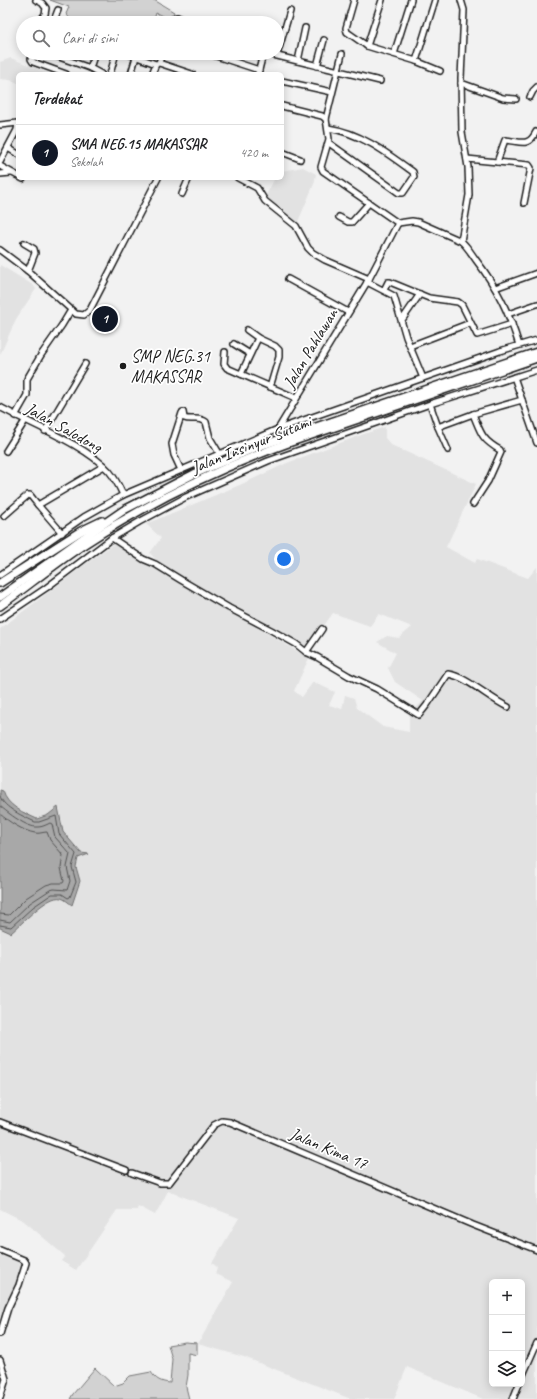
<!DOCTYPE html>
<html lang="id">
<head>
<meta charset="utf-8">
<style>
	:root { --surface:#fff; --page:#f6f6f6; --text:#202124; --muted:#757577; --line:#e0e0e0; --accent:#111827 }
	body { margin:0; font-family:Caveat,sans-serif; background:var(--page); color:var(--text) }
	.controls { position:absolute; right:12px; bottom:12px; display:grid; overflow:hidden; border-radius:6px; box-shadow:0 2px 10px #0003 }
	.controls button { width:36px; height:36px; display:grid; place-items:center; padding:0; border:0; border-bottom:1px solid var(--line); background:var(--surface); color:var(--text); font:20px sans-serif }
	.you { position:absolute; left:284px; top:559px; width:14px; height:14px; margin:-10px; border:3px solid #fff; border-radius:50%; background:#1a73e8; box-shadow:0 0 0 6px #1a73e833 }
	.badge { display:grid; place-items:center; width:26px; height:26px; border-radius:50%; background:var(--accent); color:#fff; font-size:13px; font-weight:700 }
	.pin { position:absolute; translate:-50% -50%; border:2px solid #fff; box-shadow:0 1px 4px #0006 }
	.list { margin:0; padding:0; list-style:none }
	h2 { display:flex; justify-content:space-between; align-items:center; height:52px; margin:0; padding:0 16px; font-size:17px }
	h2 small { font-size:13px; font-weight:400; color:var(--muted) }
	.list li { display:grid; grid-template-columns:26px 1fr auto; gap:12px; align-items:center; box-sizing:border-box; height:56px; padding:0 16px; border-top:1px solid var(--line) }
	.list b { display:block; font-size:15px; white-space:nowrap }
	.list p { margin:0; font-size:13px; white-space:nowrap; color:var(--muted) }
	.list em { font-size:13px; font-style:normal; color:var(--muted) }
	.icon { flex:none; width:22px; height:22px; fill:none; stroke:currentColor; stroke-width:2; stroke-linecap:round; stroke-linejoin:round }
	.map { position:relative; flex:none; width:537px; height:1399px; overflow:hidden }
	.search { position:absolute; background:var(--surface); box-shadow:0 2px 10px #0003; left:16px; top:16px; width:268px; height:44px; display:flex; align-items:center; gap:10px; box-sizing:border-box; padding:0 14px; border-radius:22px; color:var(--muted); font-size:15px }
	.panel { position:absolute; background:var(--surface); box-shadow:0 2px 10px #0003; left:16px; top:72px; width:268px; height:108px; border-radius:6px }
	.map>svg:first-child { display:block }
	.built { fill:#e2e2e2; fill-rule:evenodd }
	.green { fill:#d2d2d2; stroke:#777 }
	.water { fill:#a8a8a8; stroke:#707070 }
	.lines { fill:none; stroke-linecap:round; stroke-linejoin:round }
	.shore { stroke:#545454; stroke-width:1 }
	.minor-casing { stroke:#1c1c1c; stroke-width:8 }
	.highway-casing { stroke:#1c1c1c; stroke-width:10 }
	.minor { stroke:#fff; stroke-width:5 }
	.highway { stroke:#fff; stroke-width:7 }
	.poi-dot { fill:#1c1c1c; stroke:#fff; stroke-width:1.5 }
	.labels { text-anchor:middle; stroke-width:3.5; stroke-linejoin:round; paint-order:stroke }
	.street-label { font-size:17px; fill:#1c1c1c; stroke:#fff }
	.poi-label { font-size:17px; fill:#1c1c1c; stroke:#fff; text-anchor:start }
</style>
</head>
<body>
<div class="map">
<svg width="537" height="1399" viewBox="0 0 537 1399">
	<rect width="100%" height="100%" fill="#f2f2f2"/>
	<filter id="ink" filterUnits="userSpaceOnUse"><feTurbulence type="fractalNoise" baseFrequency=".025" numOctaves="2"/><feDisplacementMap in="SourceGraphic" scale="8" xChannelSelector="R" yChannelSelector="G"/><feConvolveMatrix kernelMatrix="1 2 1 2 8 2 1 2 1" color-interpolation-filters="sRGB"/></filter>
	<g filter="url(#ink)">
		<g class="built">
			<polygon points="11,58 28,65 50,74 18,74 18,83 10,80 0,79 0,62"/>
			<polygon points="303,167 316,174 314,184 297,224 275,207 265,197 275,178 282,178 282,171"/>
			<polygon points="0,265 33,285 36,289 16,319 0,355"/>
			<path d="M385,427v11l6,7 85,39 -30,63 29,16 2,-4 51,19 9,-11v832h-54l-76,-32 -13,32h-43l-107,-42 -46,-13 35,-62 -18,-8 2,-7 -5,-4 27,-45 -71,-27 -13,24 -17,-9 -1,4h-20l-41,60 -15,-9 4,-5 -41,-35 -24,-12v-580l87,-66 29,-21 37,21 4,-2 -7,-8 11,-15 -15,-14 96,-40 45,-21 77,-29zM333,613l37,13 9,-12 33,13 -13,11 -12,-2 -10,6 19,11 -8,15 7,14 28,19 -14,14v17l-26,-5 -26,-19 -3,-10 -9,-3 -3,14 -13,-4 6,-13 -22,-10 -11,15 -8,-6 15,-33 -70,-41h3l65,32zM492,1282h30v102h-30z"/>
			<polygon points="0,1254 25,1265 0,1318"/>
		</g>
		<g class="green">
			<polygon points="50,0 154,0 174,12 171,20 156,13 153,23 74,23 66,14 69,7"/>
			<path d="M185,1342l12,1v12l-9,-2v22l-2,12 3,12h-119l3,-5 22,-26 19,18 9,-3 7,-7 21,-4c5,8 10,10 19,11l2,-24 -4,-14z"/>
		</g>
		<path class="water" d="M0,790l3,1c4,15 21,22 34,28l11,-4 10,-8 5,25 18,21 8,1 -11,4 -2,9 4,14 -8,24c-3,-2 -7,-6 -11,-7 -13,-4 -40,27 -50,35l-11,-5z"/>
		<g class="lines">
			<g class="shore">
				<path d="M0,796c3,12 25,21 35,26h4l17,-6 3,18 17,20 -4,13 4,15 -6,15 -2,1 -6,-4h-10l-19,13 -22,20 -11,-2"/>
				<path d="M0,806c8,7 27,22 38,21 4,0 8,-2 12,-4l2,1 3,13 15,17 -3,13 3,14 -3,9 -13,-1 -4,1 -20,13 -20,19 -10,-2"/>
				<path d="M0,814c9,8 23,17 35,19 4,1 8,-1 12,-1l3,8 13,15 -2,13 3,13 -1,2h-10l-7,2 -20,13 -17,17 -9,-1"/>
			</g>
			<g class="minor-casing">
				<g id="minor">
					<polyline points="36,0 42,3 46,8 45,14 39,23"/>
					<polyline points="354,0 346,28 347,32 367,46 416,61 435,0"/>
					<polyline points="53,23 58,10"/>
					<polyline points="172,23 174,18 177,17 192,23"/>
					<polyline points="367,46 382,0"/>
					<polyline points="32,53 31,59 33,62 66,74"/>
					<polyline points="48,53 90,68 101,74"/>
					<polyline points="126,53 156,64"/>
					<polyline points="207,53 259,70"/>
					<polyline points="342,54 326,119 329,139 321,167 323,171 398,223"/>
					<polyline points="394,54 411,0"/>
					<polyline points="277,55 290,11"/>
					<polyline points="298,61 305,28"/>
					<polyline points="416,61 440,71"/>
					<polyline points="159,63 192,74"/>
					<polyline points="317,66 324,40"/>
					<polyline points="90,68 95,53"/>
					<polyline points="110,74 116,53"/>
					<polyline points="131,74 136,57"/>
					<polyline points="152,74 156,64 159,63 162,53"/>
					<polyline points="258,74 263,54 265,53 380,81"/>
					<polyline points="282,81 332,92"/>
					<polyline points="461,83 503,98 516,99"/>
					<polyline points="530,97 533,91 537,87"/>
					<polyline points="282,106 322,116 326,119"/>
					<polyline points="0,125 18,123"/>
					<path d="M328,128c33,5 59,25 85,44l1,5 -11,16h-4l-70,-50"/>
					<polyline points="8,148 18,154"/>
					<polyline points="282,152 300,159"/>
					<polyline points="467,159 529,165 531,168 524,203"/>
					<polyline points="0,162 17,130 18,123"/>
					<path d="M497,162l8,-22c15,1 23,8 31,-8"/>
					<polyline points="0,166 18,176"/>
					<polyline points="0,174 11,173"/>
					<polyline points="21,178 23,179"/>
					<polyline points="238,178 257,188 265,201 296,226 308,248 313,253 325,260 369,279 278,429"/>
					<polyline points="182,194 189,178"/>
					<polyline points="339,217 348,222 352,222 369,203"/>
					<path d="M398,223l14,-2 6,1 43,19c6,5 10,12 15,19 21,27 33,53 43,85"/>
					<polyline points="461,241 469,195 468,167 462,132 461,78 464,10 461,0"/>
					<polyline points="24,243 34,249 35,253 28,271"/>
					<polyline points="0,250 28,271 76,314 84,315 90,310 93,304 158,178"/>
					<polyline points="288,279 348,312"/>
					<polyline points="369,279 398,223"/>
					<polyline points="367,282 394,296 406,337 423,378"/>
					<polyline points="495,288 537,273"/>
					<polyline points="384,290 388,282 390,282 429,298 458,302 462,305 477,335 512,324"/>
					<polyline points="508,314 537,304"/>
					<polyline points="402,320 420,294"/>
					<polyline points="258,338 275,346 279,350 279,357 270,387"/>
					<polyline points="234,344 250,354"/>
					<polyline points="410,346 470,323"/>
					<polyline points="225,352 224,364 227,368 296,398"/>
					<polyline points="241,374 258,338 247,330"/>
					<polyline points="514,377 537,443"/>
					<polyline points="430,404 438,427 443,425 473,414 522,400"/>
					<path d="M0,407c32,18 84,37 109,64 6,7 10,15 14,24"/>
					<path d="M183,412l1,6c8,3 15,-2 22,4l4,16 9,15"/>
					<path d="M473,414c8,19 8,25 27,36l1,2 -13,29 -15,23"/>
					<polyline points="15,416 27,395 27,379 41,355 62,325 71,310"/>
					<polyline points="438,427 448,450"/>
					<polyline points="45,431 85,364"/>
					<polyline points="6,451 25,421"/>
					<polyline points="181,470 174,455 172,444 182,413"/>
					<polyline points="38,505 62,533"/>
					<polyline points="4,516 28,495 30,495 38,505 104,466"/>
					<path d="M112,538l31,21 12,5 26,16 48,28 42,22 25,14 10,8 11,5 32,19 28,13 42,26 8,-10 21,-31c18,2 42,25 60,33"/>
					<polyline points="0,575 84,517 123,495 278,429 500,351 537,340"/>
					<polyline points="0,619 46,588 112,538 139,522 186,497 268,461 430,404 537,370"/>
					<polyline points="306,652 322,629"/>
					<polyline points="0,1122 126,1170"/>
					<polyline points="132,1173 160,1183 169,1183 214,1125 222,1121 230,1122 473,1225 537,1250"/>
					<polyline points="0,1250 24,1260 26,1263 19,1285 8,1308 0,1334"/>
					<polyline points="0,1360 6,1379 0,1398"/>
					<polyline points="522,1377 537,1343"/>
					<polyline points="513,1399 519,1384"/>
				</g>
			</g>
			<g class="highway-casing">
				<g id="highway">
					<polyline points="0,583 81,531 102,521"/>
					<polyline points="0,597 83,538 124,510 194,474 257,447 537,352"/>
					<path d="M0,606c29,-21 57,-44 86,-63 65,-42 133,-75 205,-101l246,-84"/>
				</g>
			</g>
			<use href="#minor" class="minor"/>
			<use href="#highway" class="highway"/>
		</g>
	</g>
	<circle class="poi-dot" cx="123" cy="366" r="4"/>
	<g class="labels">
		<g class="street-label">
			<text transform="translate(310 348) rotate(-59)" y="6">Jalan Pahlawan</text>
			<text transform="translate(64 427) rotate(29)" y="6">Jalan Salodong</text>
			<text transform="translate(251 444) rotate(-22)" y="6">Jalan Insinyur Sutami</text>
			<text transform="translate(329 1148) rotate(23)" y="6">Jalan Kima 17</text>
		</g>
		<g class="poi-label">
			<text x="131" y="362">SMP NEG.31<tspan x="131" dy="20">MAKASSAR</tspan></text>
		</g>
	</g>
</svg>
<div class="controls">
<button>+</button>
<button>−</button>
<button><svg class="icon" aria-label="layers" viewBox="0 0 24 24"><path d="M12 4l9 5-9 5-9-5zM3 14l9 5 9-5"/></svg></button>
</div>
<div class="you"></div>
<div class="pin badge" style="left:105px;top:319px">1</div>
<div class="search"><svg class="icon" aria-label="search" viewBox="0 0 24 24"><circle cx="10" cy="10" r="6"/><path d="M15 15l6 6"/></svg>Cari di sini</div>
<section class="panel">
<h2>Terdekat<small></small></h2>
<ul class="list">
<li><span class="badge">1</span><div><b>SMA NEG.15 MAKASSAR</b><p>Sekolah</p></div><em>420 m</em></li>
</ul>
</section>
</div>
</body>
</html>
